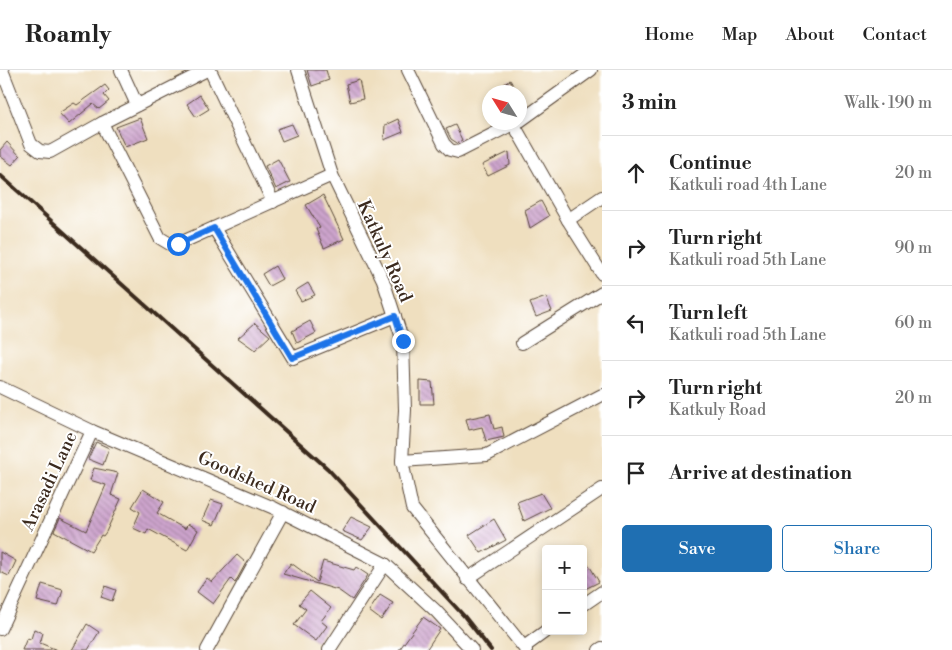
<!DOCTYPE html>
<html lang="en">
<head>
<meta charset="utf-8">
<style>
	:root { --surface:#fff; --page:#f6f6f6; --text:#222; --muted:#767676; --line:#e0e0e0; --accent:#1f6fb2 }
	body { margin:0; font-family:"Libre Bodoni",serif; background:var(--page); color:var(--text) }
	.controls { position:absolute; right:15px; bottom:15px; display:grid; overflow:hidden; border-radius:5px; box-shadow:0 2px 8px #0003 }
	.controls button { width:45px; height:45px; display:grid; place-items:center; padding:0; border:0; border-bottom:1px solid var(--line); background:var(--surface); color:var(--text); font:25px sans-serif }
	.compass { position:absolute; left:482px; top:15px; width:45px; height:45px; border-radius:50%; background:var(--surface); box-shadow:0 2px 8px #0003; rotate:307deg }
	.stop { position:absolute; width:15px; height:15px; margin:-11px; border:4px solid #1a73e8; border-radius:50%; background:#fff }
	.stop.end { background:#1a73e8; border-color:#fff; box-shadow:0 1px 5px #0008 }
	.list { margin:0; padding:0; list-style:none }
	h2 { display:flex; justify-content:space-between; align-items:center; height:65px; margin:0; padding:0 20px; font-size:21px }
	h2 small { font-size:16px; font-weight:400; color:var(--muted) }
	.list li { display:grid; grid-template-columns:32px 1fr auto; gap:15px; align-items:center; box-sizing:border-box; height:75px; padding:0 20px; border-top:1px solid var(--line) }
	.list b { display:block; font-size:19px; white-space:nowrap }
	.list p { margin:0; font-size:16px; white-space:nowrap; color:var(--muted) }
	.list em { font-size:16px; font-style:normal; color:var(--muted) }
	.actions { display:flex; gap:10px; padding:15px 20px }
	.actions a { flex:1; padding:11px 0; border:1px solid var(--accent); border-radius:5px; text-align:center; font-size:18px; color:var(--accent) }
	.actions .main { background:var(--accent); color:#fff }
	.icon { flex:none; width:28px; height:28px; fill:none; stroke:currentColor; stroke-width:2; stroke-linecap:round; stroke-linejoin:round }
	.map { position:relative; flex:none; width:602px; height:580px; overflow:hidden }
	header { display:flex; align-items:center; gap:30px; box-sizing:border-box; height:70px; padding:0 25px; background:var(--surface); border-bottom:1px solid var(--line) }
	header strong { font-size:24px }
	nav { display:flex; gap:28px; margin-inline-start:auto; font-size:18px }
	main { display:flex }
	aside { flex:1; background:var(--surface) }
	.map>svg:first-child { display:block }
	.building { fill:url(#building-back-hatch) }
	.lines { fill:none; stroke-linecap:round; stroke-linejoin:round }
	.street-casing { stroke:#564536; stroke-width:14 }
	.street { stroke:#fff; stroke-width:12 }
	.rail { stroke:#3b2a1e; stroke-width:4 }
	.route { stroke:#1a73e8; stroke-width:6 }
	.labels { text-anchor:middle; stroke-width:4; stroke-linejoin:round; paint-order:stroke }
	.street-label { font-size:18px; fill:#3b2a1e; stroke:#fff }
</style>
</head>
<body>
<header>
<strong>Roamly</strong>
<nav><a>Home</a><a>Map</a><a>About</a><a>Contact</a></nav>
</header>
<main>
<div class="map">
<svg width="602" height="580" viewBox="0 0 602 580">
	<defs>
		<pattern id="building-back-hatch" width="6" height="6" patternUnits="userSpaceOnUse" patternTransform="scale(1.25)"><rect width="6" height="6" fill="#cda4cd"/><path d="M-1 5l2 2M0 0l6 6M5-1l2 2" fill="none" stroke="#a886a6"/></pattern>
	</defs>
	<rect width="100%" height="100%" fill="#fff"/>
	<filter id="ink" filterUnits="userSpaceOnUse"><feTurbulence type="fractalNoise" baseFrequency=".02" numOctaves="2"/><feDisplacementMap in="SourceGraphic" scale="10" xChannelSelector="R" yChannelSelector="G"/><feConvolveMatrix kernelMatrix="1 2 1 2 8 2 1 2 1" color-interpolation-filters="sRGB"/></filter>
	<filter id="wash" filterUnits="userSpaceOnUse"><feTurbulence type="fractalNoise" baseFrequency=".0096" numOctaves="4" result="noise"/><feDisplacementMap in="SourceGraphic" scale="20" xChannelSelector="R" yChannelSelector="G"/><feGaussianBlur stdDeviation="1.12" result="paint"/><feColorMatrix in="noise" values="0 0 0 0 0 0 0 0 0 0 0 0 0 0 0 0 0 1.4 0 .05"/><feComposite in="paint" operator="in"/></filter>
	<g filter="url(#wash)">
		<rect width="100%" height="100%" fill="#efdfbf"/>
		<g id="blocks">
			<g class="building">
				<polygon points="307,0 326,0 329,10 312,16"/>
				<polygon points="359,10 363,29 350,32 346,14"/>
				<polygon points="510,10 517,22 493,22"/>
				<polygon points="105,15 109,20 104,25 109,31 99,39 93,34 69,54 59,43 74,33 77,35"/>
				<polygon points="200,25 209,39 196,47 187,34"/>
				<polygon points="140,48 148,68 125,77 116,57"/>
				<polygon points="398,49 403,62 384,70 385,55"/>
				<polygon points="292,54 297,65 282,71 277,59"/>
				<polygon points="455,55 462,70 457,73 451,69 446,59"/>
				<polygon points="7,72 20,86 12,95 0,86 0,80"/>
				<polygon points="509,82 510,95 488,106 482,95"/>
				<polygon points="278,89 290,112 276,119 265,96"/>
				<polygon points="323,125 344,169 324,178 316,159 320,158 306,135"/>
				<polygon points="541,131 549,146 530,158 525,140"/>
				<polygon points="275,196 282,209 269,216 262,204"/>
				<polygon points="308,213 315,225 301,231 295,221"/>
				<polygon points="546,227 552,241 536,247 530,233"/>
				<polygon points="310,251 316,263 297,273 292,261"/>
				<polygon points="255,253 270,266 255,280 238,268"/>
				<polygon points="420,311 432,312 434,334 420,334"/>
				<polygon points="490,344 494,359 502,357 504,367 486,371 482,357 469,360 466,349"/>
				<polygon points="96,372 109,378 103,395 88,389"/>
				<polygon points="94,398 118,403 111,425 121,429 106,462 103,466 101,465 91,481 54,461 60,448 86,461 106,415 90,410"/>
				<polygon points="143,419 164,432 157,443 185,459 188,454 198,460 187,480 148,459 146,464 133,458 140,442 132,437"/>
				<polygon points="541,423 550,438 524,451 517,432"/>
				<polygon points="211,430 223,434 214,455 202,450"/>
				<polygon points="351,447 372,457 362,470 342,461"/>
				<polygon points="494,449 506,470 481,483 469,465"/>
				<polygon points="0,482 16,491 9,506 0,502"/>
				<polygon points="237,485 246,493 235,513 231,509 213,534 197,522 207,508 212,512"/>
				<polygon points="323,491 354,500 356,497 368,505 352,530 338,520 283,504 291,493 317,512"/>
				<polygon points="589,495 599,512 583,520 583,499"/>
				<polygon points="42,514 63,520 58,536 37,531"/>
				<polygon points="105,516 116,520 112,531 101,527"/>
				<polygon points="310,521 331,538 321,551 327,556 316,571 294,555 306,539 299,534"/>
				<polygon points="380,525 393,533 381,550 369,541"/>
				<polygon points="423,547 440,559 426,580 399,580"/>
				<polygon points="87,554 99,562 88,580 72,580"/>
				<polygon points="34,559 43,563 40,573 57,580 22,580 27,568 31,569"/>
			</g>
		</g>
	</g>
	<g filter="url(#ink)">
		<use href="#blocks" fill-opacity="0" stroke="#564536" stroke-width="1"/>
		<g class="lines">
			<g class="street-casing">
				<g id="street">
					<polyline points="2,0 31,74 40,81 50,82 102,53 207,0"/>
					<polyline points="121,0 137,35"/>
					<polyline points="210,0 273,132"/>
					<polyline points="298,0 332,105 383,210 403,271 405,340 402,391 412,438 526,580"/>
					<polyline points="408,0 444,74 450,80 458,82 517,52"/>
					<polyline points="520,51 591,0"/>
					<polyline points="102,53 160,168 170,174 178,174 332,105"/>
					<polyline points="514,55 568,150 602,204"/>
					<polyline points="568,150 602,127"/>
					<polyline points="214,158 293,288 395,246"/>
					<polyline points="522,273 602,223"/>
					<polyline points="0,317 92,361 274,438 385,494 436,541 472,580"/>
					<polyline points="402,391 487,385 602,325"/>
					<polyline points="467,509 602,419"/>
					<polyline points="583,535 602,522"/>
					<polyline points="0,559 92,361"/>
					<polyline points="524,577 546,561"/>
					<polyline points="207,580 283,442"/>
					<polyline points="329,580 385,494"/>
					<polyline points="599,580 602,578"/>
				</g>
			</g>
			<use href="#street" class="street"/>
			<polyline class="rail" points="0,105 328,399 464,546 491,580"/>
		</g>
	</g>
	<g class="lines" filter="url(#ink)">
		<polyline class="route" points="178,174 214,158 292,288 395,246 403,271"/>
	</g>
	<g class="labels">
		<g class="street-label">
			<text transform="translate(385 181) rotate(66)" y="6">Katkuly Road</text>
			<text transform="translate(49 411) rotate(-65)" y="6">Arasadi Lane</text>
			<text transform="translate(257 412) rotate(24)" y="6">Goodshed Road</text>
		</g>
	</g>
</svg>
<div class="controls">
<button>+</button>
<button>−</button>
</div>
<svg class="compass" viewBox="-18 -18 36 36"><path d="M0-13l5 13h-10z" fill="#e53935"/><path d="M0 13l5-13h-10z" fill="#767676"/></svg>
<div class="stop" style="left:178px;top:174px"></div>
<div class="stop end" style="left:403px;top:271px"></div>
</div>
<aside>
<h2>3 min<small>Walk · 190 m</small></h2>
<ul class="list">
<li><svg class="icon" aria-label="ahead" viewBox="0 0 24 24"><path d="M12 20V5M6 11l6-6 6 6"/></svg><div><b>Continue</b><p>Katkuli road 4th Lane</p></div><em>20 m</em></li>
<li><svg class="icon" aria-label="right" viewBox="0 0 24 24"><path d="M7 20v-9h11M14 6l5 5-5 5"/></svg><div><b>Turn right</b><p>Katkuli road 5th Lane</p></div><em>90 m</em></li>
<li><svg class="icon" aria-label="left" viewBox="0 0 24 24"><path d="M17 20v-9H6M10 6l-5 5 5 5"/></svg><div><b>Turn left</b><p>Katkuli road 5th Lane</p></div><em>60 m</em></li>
<li><svg class="icon" aria-label="right" viewBox="0 0 24 24"><path d="M7 20v-9h11M14 6l5 5-5 5"/></svg><div><b>Turn right</b><p>Katkuly Road</p></div><em>20 m</em></li>
<li><svg class="icon" aria-label="arrive" viewBox="0 0 24 24"><path d="M6 21V4h12l-3 4 3 4H6"/></svg><div><b>Arrive at destination</b></div></li>
</ul>
<div class="actions"><a class="main">Save</a><a>Share</a></div>
</aside>
</main>
</body>
</html>
